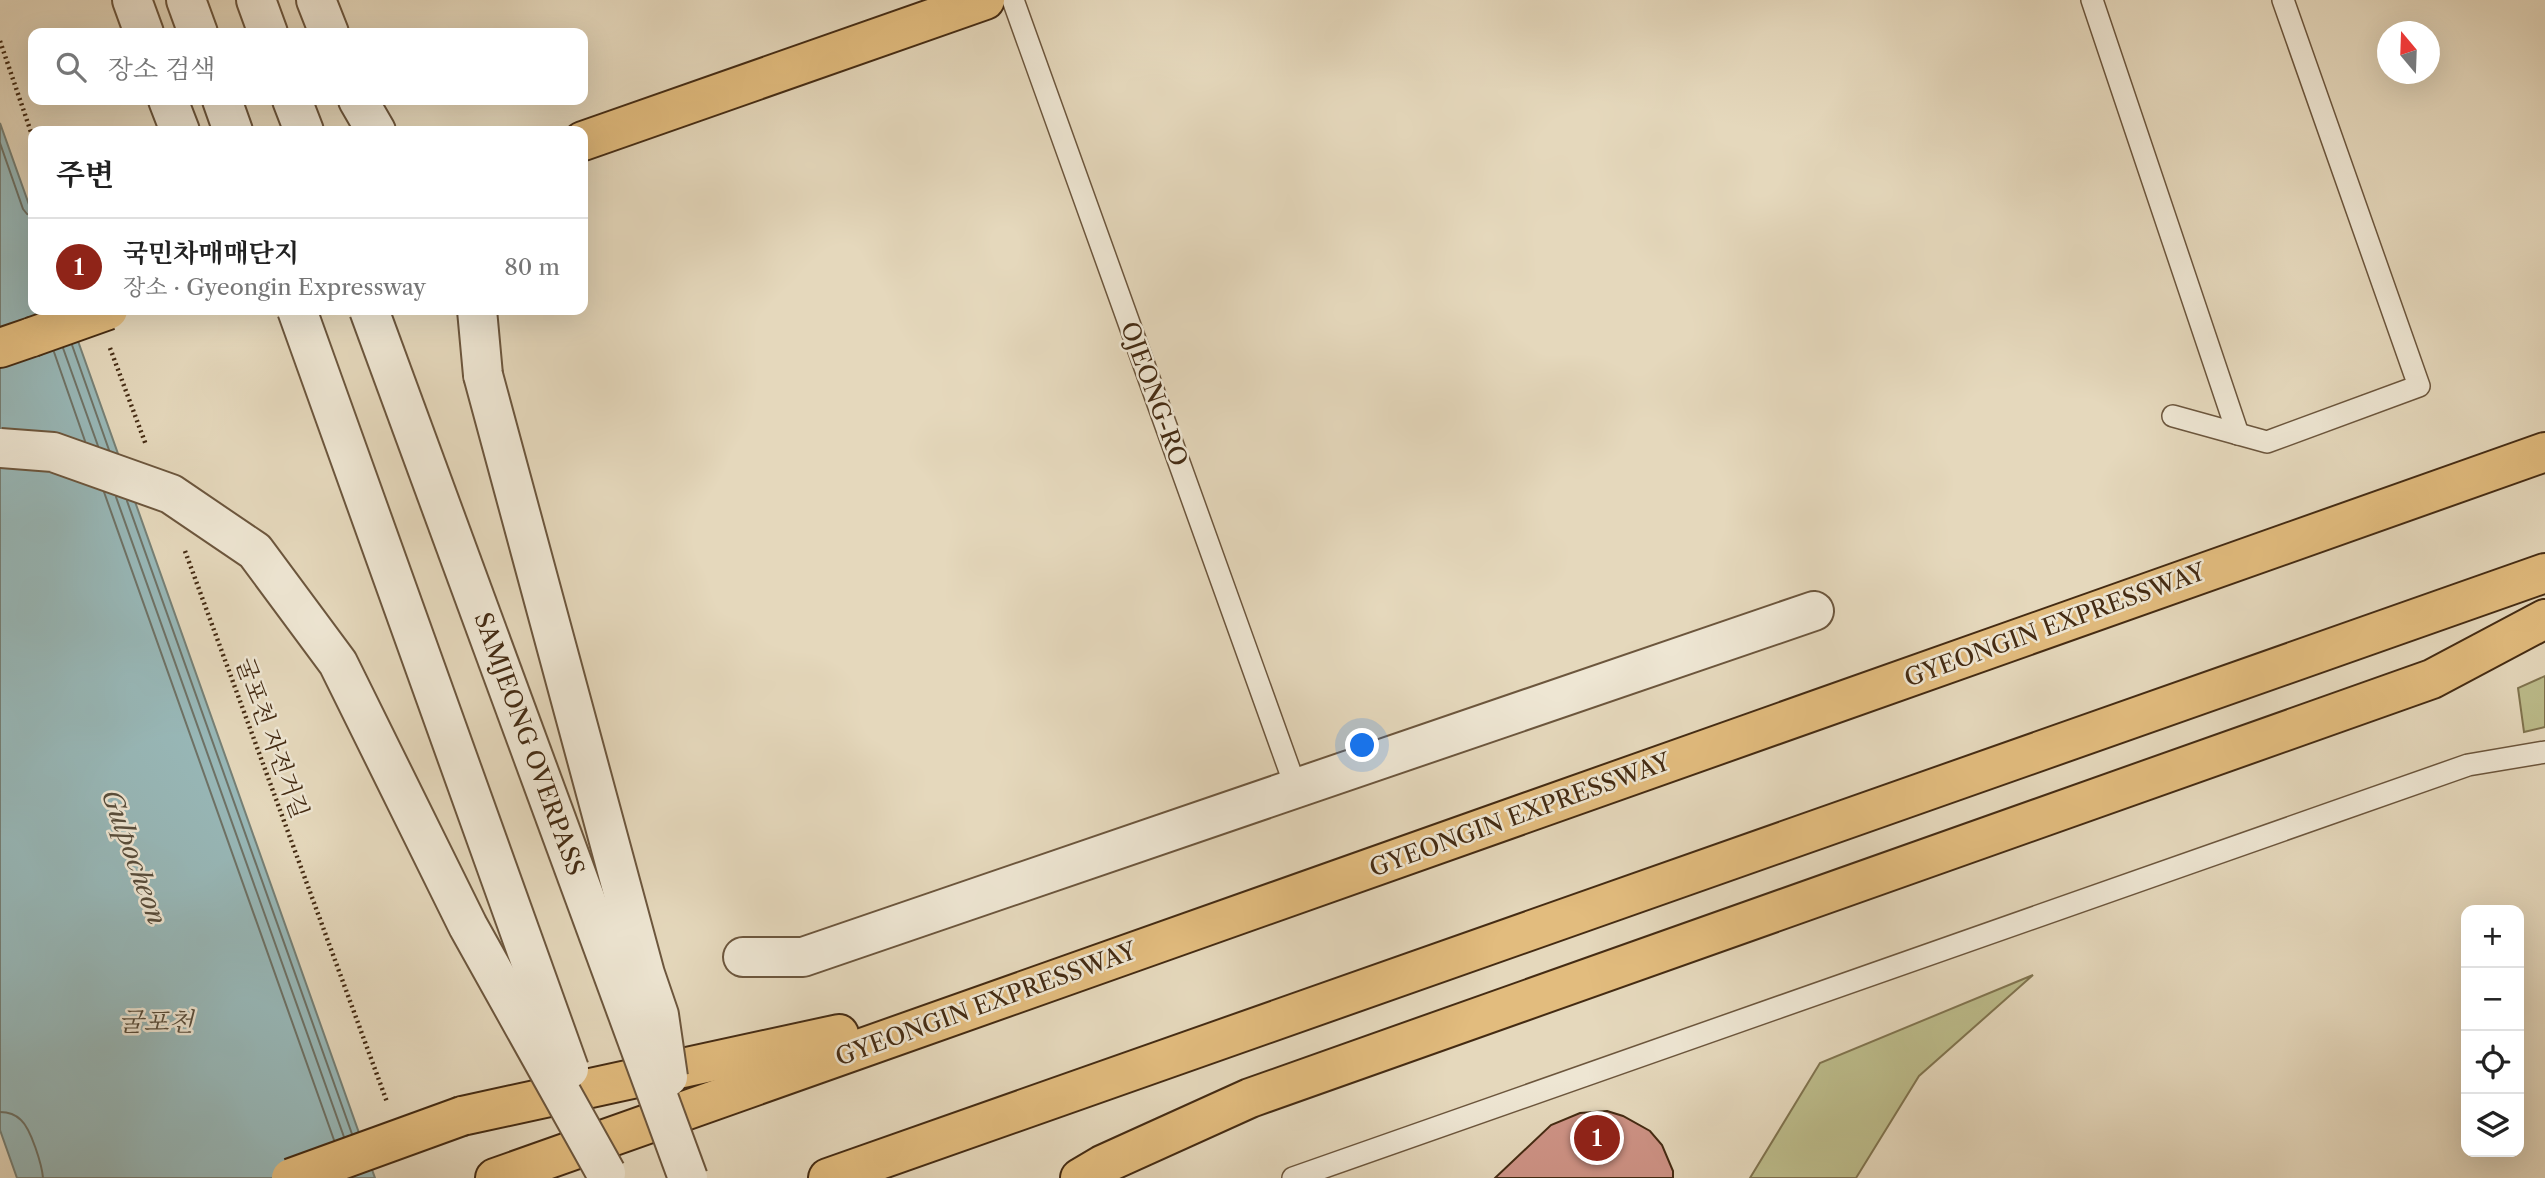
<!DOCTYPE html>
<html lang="ko">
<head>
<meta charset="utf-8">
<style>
	:root { --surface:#fff; --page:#f2f2f2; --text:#222; --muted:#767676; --line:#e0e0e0; --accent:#8f2418 }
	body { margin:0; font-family:"Libre Caslon Text","Noto Serif KR",serif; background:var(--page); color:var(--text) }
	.controls { position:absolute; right:21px; bottom:21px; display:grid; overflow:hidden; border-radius:14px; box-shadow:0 7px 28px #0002 }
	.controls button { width:63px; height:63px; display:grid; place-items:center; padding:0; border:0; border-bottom:2px solid var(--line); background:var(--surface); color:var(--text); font:35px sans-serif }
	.compass { position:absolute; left:2377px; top:21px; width:63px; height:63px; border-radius:50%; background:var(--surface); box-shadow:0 7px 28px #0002; rotate:341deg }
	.you { position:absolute; left:1363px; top:746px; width:24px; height:24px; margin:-18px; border:5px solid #fff; border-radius:50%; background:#1a73e8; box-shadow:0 0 0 10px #1a73e833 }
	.badge { display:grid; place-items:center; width:46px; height:46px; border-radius:50%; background:var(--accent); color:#fff; font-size:23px; font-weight:700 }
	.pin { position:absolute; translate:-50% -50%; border:4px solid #fff; box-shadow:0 2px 7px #0006 }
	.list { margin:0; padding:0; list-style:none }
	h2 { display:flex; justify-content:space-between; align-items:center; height:91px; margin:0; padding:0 28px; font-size:30px }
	h2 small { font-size:23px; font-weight:400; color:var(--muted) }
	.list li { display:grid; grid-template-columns:46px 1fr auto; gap:21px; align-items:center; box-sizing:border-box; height:98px; padding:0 28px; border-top:2px solid var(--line) }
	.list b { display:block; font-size:26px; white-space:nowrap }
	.list p { margin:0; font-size:23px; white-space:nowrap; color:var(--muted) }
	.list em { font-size:23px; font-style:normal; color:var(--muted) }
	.icon { flex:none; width:38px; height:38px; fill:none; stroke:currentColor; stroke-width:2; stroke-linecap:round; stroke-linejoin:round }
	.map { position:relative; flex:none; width:2545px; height:1178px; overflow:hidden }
	.search { position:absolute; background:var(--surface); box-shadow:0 7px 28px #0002; left:28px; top:28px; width:560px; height:77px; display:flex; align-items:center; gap:18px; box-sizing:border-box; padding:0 24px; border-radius:14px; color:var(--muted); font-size:26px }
	.panel { position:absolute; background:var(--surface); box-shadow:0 7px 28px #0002; left:28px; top:126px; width:560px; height:189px; border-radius:14px }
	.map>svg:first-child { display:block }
	.green { fill:#bcbc8b; stroke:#80744f; stroke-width:2 }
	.water { fill:#98b8b8; stroke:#768076; stroke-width:2 }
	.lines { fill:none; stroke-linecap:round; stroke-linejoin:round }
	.shore { stroke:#6e7266; stroke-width:2 }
	.building { fill:#ce9386; stroke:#442b13; stroke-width:2 }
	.service-casing { stroke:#6c563d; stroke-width:24 }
	.minor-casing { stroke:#6c563d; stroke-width:42 }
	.tertiary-casing { stroke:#6c563d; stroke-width:42 }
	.primary-casing { stroke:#442b13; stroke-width:42 }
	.motorway-casing { stroke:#442b13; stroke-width:42 }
	.path { stroke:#442b13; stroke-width:4.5; stroke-dasharray:2 3.5; stroke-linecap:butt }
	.service { stroke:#eee6d3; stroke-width:21 }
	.minor { stroke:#eee6d3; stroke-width:38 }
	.tertiary { stroke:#eee6d3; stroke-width:38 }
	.primary { stroke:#e2bc7e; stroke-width:38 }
	.motorway { stroke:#e2bc7e; stroke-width:38 }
	.tertiary-bridge-casing { stroke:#6c563d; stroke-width:42; stroke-linecap:butt }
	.primary-bridge-casing { stroke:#442b13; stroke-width:42; stroke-linecap:butt }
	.motorway-bridge-casing { stroke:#442b13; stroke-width:42; stroke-linecap:butt }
	.tertiary-bridge { stroke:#eee6d3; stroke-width:38 }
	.primary-bridge { stroke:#e2bc7e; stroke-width:38 }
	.motorway-bridge { stroke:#e2bc7e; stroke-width:38 }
	.labels { text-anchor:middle; stroke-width:5; stroke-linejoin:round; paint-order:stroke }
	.street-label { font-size:24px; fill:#442b13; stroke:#eee6d3 }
	.water-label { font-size:26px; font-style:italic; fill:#594e3c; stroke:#eee6d3 }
</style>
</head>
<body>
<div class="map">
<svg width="2545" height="1178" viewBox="0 0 2545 1178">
	<rect width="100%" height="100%" fill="#e5d8bc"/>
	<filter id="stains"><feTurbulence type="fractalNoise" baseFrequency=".00286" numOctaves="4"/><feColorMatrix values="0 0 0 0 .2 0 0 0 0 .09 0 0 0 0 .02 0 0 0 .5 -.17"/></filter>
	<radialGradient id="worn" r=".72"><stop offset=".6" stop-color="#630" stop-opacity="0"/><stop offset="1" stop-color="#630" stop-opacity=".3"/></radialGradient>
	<g class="green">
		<polygon points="2545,676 2545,727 2524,732 2518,688"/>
		<polygon points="2033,975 1919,1076 1856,1178 1750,1178 1820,1063"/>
	</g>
	<polygon class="water" points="0,123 33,216 33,310 67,310 375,1178 17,1178 0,1130"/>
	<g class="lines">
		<g class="shore">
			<polyline points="0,143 23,209 27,214 33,215"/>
			<polyline points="72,345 109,450"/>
			<polyline points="63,348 98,446"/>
			<polyline points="54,352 85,441"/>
			<polyline points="104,492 334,1140"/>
			<polyline points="116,497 344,1137"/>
			<polyline points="127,501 352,1134"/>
			<path d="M0,1112c8,0 15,2 21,8 10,9 21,45 22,58"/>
		</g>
	</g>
	<polygon class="building" points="1607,1111 1623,1116 1650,1131 1662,1145 1673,1171 1673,1178 1495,1178 1551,1125 1580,1113"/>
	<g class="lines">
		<g class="service-casing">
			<g id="service">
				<polyline points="1013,0 1296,788"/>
				<polyline points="2092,0 2238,434"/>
				<polyline points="2173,416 2267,442 2419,386 2283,0"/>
				<polyline points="1293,1178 2468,765 2545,752"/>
			</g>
		</g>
		<g class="minor-casing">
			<polyline id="minor" points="743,957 803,957 1814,611"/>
		</g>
		<g class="tertiary-casing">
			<g id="tertiary">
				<polyline points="132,0 144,33"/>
				<polyline points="186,0 198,33"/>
				<polyline points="256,0 268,33"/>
				<polyline points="316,0 329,33"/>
				<polyline points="168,100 180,131"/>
				<polyline points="222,100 233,131"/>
				<polyline points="292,100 304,131"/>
				<polyline points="358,100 376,131"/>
				<polyline points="477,310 483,375"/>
			</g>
		</g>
		<g class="primary-casing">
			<g id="primary">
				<polyline points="583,141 985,0"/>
				<polyline points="0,348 32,337"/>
			</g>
		</g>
		<g class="motorway-casing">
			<g id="motorway">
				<polyline points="462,1116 839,1034"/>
				<polyline points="495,1178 2545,452"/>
				<polyline points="828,1178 2545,573"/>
				<polyline points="1080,1178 1102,1165 1250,1098 2432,679 2545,619"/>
			</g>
		</g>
		<g class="path">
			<polyline points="0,41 33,138"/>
			<polyline points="110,348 146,445"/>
			<polyline points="185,551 387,1102"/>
		</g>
		<use href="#service" class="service"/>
		<use href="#minor" class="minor"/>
		<use href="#tertiary" class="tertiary"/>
		<use href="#primary" class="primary"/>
		<use href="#motorway" class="motorway"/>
		<g class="tertiary-bridge-casing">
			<g id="tertiary-bridge">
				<polyline points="297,310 569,1069"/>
				<polyline points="369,310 688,1178"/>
				<polyline points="483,375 645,974 659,1015 668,1077"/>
				<polyline points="0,448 53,452 171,494 255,551 338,663 468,926 606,1173"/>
			</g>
		</g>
		<g class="primary-bridge-casing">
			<polyline id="primary-bridge" points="32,337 108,310"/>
		</g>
		<g class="motorway-bridge-casing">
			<polyline id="motorway-bridge" points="291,1178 462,1116"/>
		</g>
		<use href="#tertiary-bridge" class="tertiary-bridge"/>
		<use href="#primary-bridge" class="primary-bridge"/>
		<use href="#motorway-bridge" class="motorway-bridge"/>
	</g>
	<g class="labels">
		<g class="street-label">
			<text transform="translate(1154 394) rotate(70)" y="8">OJEONG-RO</text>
			<text transform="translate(2055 625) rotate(-20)" y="8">GYEONGIN EXPRESSWAY</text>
			<text transform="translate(272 738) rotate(70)" y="8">굴포천 자전거길</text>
			<text transform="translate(529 744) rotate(70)" y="8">SAMJEONG OVERPASS</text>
			<text transform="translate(1520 815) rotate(-20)" y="8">GYEONGIN EXPRESSWAY</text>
			<text transform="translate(986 1004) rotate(-20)" y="8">GYEONGIN EXPRESSWAY</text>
		</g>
		<g class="water-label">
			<text transform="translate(134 857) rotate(70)" y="9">Gulpocheon</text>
			<text x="156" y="1031">굴포천</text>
		</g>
	</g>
	<rect width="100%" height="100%" filter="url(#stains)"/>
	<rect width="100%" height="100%" fill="url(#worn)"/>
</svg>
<div class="controls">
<button>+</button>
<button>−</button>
<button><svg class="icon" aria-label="locate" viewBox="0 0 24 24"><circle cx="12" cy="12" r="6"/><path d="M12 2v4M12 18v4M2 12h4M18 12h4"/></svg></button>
<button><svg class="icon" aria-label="layers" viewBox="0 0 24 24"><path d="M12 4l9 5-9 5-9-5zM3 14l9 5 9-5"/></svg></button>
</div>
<svg class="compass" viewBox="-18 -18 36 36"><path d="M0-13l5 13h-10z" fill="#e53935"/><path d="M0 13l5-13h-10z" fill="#767676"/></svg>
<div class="you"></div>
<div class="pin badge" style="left:1597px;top:1138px">1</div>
<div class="search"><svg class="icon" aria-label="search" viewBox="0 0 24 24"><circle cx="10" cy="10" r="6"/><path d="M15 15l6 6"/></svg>장소 검색</div>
<section class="panel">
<h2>주변<small></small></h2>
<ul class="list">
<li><span class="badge">1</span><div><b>국민차매매단지</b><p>장소 · Gyeongin Expressway</p></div><em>80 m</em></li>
</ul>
</section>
</div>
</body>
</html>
